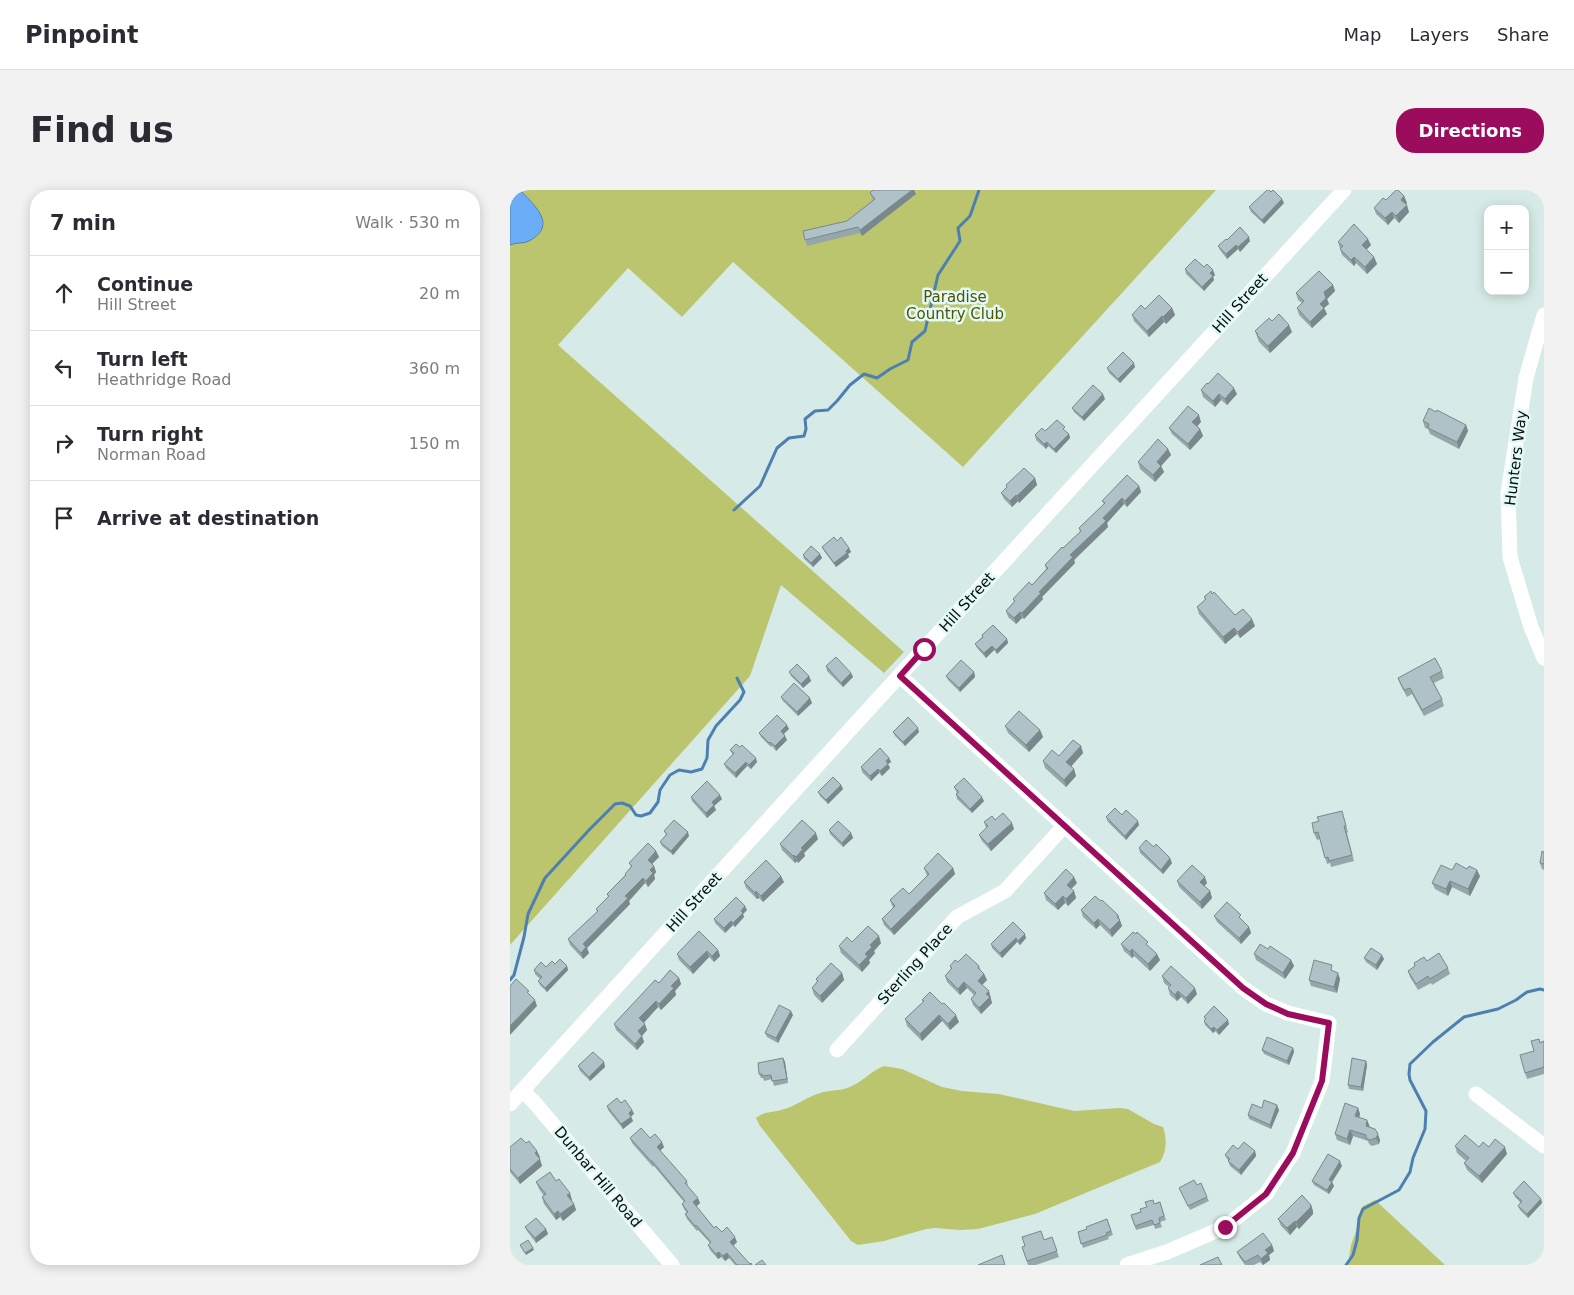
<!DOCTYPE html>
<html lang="en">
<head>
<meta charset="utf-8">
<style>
	:root { --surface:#fff; --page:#f2f2f3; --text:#2b2b33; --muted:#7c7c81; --line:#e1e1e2; --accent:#9b0d5c }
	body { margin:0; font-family:"DejaVu Sans",sans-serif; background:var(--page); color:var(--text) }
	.controls { position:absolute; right:15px; top:15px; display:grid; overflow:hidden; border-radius:10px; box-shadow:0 2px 12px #0003 }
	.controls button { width:45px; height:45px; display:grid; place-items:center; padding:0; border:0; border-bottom:1px solid var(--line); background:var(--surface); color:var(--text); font:25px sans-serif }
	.stop { position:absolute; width:15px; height:15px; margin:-11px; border:4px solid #9b0d5c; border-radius:50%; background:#fff }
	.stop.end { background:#9b0d5c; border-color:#fff; box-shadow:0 1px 5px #0008 }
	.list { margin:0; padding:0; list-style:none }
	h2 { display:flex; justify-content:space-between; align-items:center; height:65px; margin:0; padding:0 20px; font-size:21px }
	h2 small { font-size:16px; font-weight:400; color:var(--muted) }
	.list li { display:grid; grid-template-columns:32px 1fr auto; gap:15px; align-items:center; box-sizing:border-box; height:75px; padding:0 20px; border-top:1px solid var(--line) }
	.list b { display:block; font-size:19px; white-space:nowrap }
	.list p { margin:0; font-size:16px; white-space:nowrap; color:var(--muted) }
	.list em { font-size:16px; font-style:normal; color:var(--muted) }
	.icon { flex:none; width:28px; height:28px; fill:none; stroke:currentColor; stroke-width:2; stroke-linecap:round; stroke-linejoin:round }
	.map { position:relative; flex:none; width:1034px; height:1075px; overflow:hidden; border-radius:20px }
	header { display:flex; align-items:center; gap:30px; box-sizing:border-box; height:70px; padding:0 25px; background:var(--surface); border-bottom:1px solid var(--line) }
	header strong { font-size:24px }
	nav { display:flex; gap:28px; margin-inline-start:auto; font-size:18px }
	.intro { display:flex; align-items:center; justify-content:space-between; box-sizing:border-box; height:120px; padding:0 30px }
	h1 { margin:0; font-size:35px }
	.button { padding:12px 22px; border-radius:20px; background:var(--accent); color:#fff; font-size:18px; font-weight:700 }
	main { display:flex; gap:30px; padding:0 30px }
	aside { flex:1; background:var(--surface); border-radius:20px; box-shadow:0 2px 12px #0003 }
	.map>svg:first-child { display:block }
	.green { fill:#bbc56e }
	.water { fill:#6baef7; stroke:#4e7fb1 }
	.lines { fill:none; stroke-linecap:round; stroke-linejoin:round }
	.stream { stroke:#4e7fb1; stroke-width:3 }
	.minor { stroke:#fff; stroke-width:15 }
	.wall { fill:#96a7ab }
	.shaded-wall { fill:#7a888b }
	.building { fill:#aec2c7; stroke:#7a888b }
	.route { stroke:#9b0d5c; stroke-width:6 }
	.labels { text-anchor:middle; stroke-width:5; stroke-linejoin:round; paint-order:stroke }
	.park-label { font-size:15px; fill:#4e5404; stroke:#e3f9f5 }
	.street-label { font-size:15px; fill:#09110f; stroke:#e3f9f5 }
</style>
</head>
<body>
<header>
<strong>Pinpoint</strong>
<nav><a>Map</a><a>Layers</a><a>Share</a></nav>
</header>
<div class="intro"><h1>Find us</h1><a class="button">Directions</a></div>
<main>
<aside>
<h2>7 min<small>Walk · 530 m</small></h2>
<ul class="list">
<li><svg class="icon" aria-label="ahead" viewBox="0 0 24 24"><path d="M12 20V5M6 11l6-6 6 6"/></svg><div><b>Continue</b><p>Hill Street</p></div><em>20 m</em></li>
<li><svg class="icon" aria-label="left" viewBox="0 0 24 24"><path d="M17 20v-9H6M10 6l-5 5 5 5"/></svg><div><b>Turn left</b><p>Heathridge Road</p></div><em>360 m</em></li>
<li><svg class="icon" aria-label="right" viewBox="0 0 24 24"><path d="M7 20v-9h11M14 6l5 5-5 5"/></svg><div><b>Turn right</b><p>Norman Road</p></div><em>150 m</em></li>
<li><svg class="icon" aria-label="arrive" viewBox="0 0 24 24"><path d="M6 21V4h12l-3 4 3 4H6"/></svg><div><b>Arrive at destination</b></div></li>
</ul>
</aside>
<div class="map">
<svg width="1034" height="1075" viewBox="0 0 1034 1075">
	<rect width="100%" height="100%" fill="#d6ebe7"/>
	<g class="green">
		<polygon points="0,0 706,0 453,277 223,72 172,127 118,78 48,155 394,462 374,483 271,395 240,486 0,755"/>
		<path d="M374,876l18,3 40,18 20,4 37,3 75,17 45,-3 9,1 26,15 9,3c4,12 4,24 -3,35l-125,52 -57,15 -18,1 -25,-2 -9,1 -42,12 -26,4 -7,-4 -91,-115 -4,-8c9,-7 14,-5 25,-8 14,-3 25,-13 39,-17 9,-3 19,-2 27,-5 14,-4 23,-17 37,-22z"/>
		<polygon points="865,1010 935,1075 838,1075 841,1055 849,1033 850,1021 853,1016"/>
	</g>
	<path class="water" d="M0,0h10c15,16 38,35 9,51 -5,3 -13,1 -19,4z"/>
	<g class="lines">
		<g class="stream">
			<polyline points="224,320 250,296 267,258 279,248 294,246 296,239 295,229 305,221 318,220 327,211 340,195 354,184 367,188 380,179 398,170 402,152 415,141 428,85 450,51 448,38 460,26 469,0"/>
			<polyline points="0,790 4,785 14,747 18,724 35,688 79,640 105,614 112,613 120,616 126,625 131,626 140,623 148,612 150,600 160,585 169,580 181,582 192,579 197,568 198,550 206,536 230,510 234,502 227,488"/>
			<polyline points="836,1075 843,1065 847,1050 849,1028 853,1019 889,1000 900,982 903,968 915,939 916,921 900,890 899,884 900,874 923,852 954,827 988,819 1006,810 1017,802 1030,799 1034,800"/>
		</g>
		<g class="minor">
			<polyline points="1034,125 1016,188 998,303 1000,367 1021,437 1034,468"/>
			<polyline points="390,486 733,798 756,814 778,823 819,833 812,891 783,963 756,1004 715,1037 657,1062 617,1075"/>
			<polyline points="327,860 447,727 495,701 555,635"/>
			<polyline points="13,901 24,912 162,1075"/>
			<polyline points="966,904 1034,956"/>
			<polyline points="0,914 346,533 834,0"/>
		</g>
	</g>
	<g class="wall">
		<polygon points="360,3 406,4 352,46 350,43 297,56 295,50 337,31 363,10"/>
		<polygon points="894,6 897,13 895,14 899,22 889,33 884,28 878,35 866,24 864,18 876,10"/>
		<polygon points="774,13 754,34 741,22 739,17"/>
		<polygon points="717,50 740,51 730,62 728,59 717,69 710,60 708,56"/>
		<polygon points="828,52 861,55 856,60 864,67 867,74 857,84 846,73 844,76 832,65"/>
		<polygon points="694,77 705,85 703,87 704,90 694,101 676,84 675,79"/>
		<polygon points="823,95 825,101 817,109 819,114 814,118 817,124 802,138 789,125 787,118 792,113 788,110 786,103"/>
		<polygon points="662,118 665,125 656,134 654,132 639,147 624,131 622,125 635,119"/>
		<polygon points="762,131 782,142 760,163 749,152 745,141"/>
		<polygon points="625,177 610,193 599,183 597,178"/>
		<polygon points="698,194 727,204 717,215 711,210 705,217 693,207 691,200"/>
		<polygon points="595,209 574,231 564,222 562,218"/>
		<polygon points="926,222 956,235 958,241 949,259 920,244 918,239 915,238 913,231"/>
		<polygon points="691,232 687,236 690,239 693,246 680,260 662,244 659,238"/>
		<polygon points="535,241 556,242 559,244 560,248 546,263 538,256 536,259 526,250 525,245"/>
		<polygon points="658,259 661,265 651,276 654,282 645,292 630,279 628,272"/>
		<polygon points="525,288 527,295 509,313 508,311 502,317 494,309 491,303 497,297 496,295"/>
		<polygon points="629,296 631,302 617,317 614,314 597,333 598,337 564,370 565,373 532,407 533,409 514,429 512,428 506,434 498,427 496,421 504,412 503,409 522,395 536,379 535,375 570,342 569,338 594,314 592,311"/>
		<polygon points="327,351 339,358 341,362 338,364 339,367 326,377 314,361 312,357"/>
		<polygon points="310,364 312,368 303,377 294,369 293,365"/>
		<polygon points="694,407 725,425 745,436 730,448 727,444 715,454 689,424 687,417 695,410"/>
		<polygon points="472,445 497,449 498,453 487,464 484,460 476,468 467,458 465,454 472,447"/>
		<polygon points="316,476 341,483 343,487 333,497 317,481"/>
		<polygon points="932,481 934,488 924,493 932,509 934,516 914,526 902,504 897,507 890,494 888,488"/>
		<polygon points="279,482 299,486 301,491 293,498 281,486"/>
		<polygon points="464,482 465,487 450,502 438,490 436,486"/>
		<polygon points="271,507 302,513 288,526 273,511"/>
		<polygon points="495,536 530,540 533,547 519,562 498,543"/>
		<polygon points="279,539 274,544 277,550 266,561 262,556 261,557 251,547 249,543"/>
		<polygon points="383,542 409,542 395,556 385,546"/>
		<polygon points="571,556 573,563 561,576 564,579 566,586 556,597 535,578 533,571 549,566"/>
		<polygon points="230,557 247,572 241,579 237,576 226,588 216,578 214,574 223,565 220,560"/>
		<polygon points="379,568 381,572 378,574 380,578 372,586 369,583 361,591 352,582 351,577"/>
		<polygon points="331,595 333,599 318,614 310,606 308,602"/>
		<polygon points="444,597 474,611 462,623 447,609 446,604 447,603"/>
		<polygon points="181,607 212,609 204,616 206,620 197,628 182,611"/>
		<polygon points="612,625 629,635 616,650 598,632 596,627"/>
		<polygon points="834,628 838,642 837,643 844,671 821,677 820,673 817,674 810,649 807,650 804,643"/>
		<polygon points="485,630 504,639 481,661 472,651 469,645 476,638 474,632"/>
		<polygon points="319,640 341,643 343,648 333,657 320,644"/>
		<polygon points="154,641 179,646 163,665 152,656 150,652 156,645"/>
		<polygon points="308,649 294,663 295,666 288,673 287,671 285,673 272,660 270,654"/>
		<polygon points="629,658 662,673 653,684 630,663"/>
		<polygon points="146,661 149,667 142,674 144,676 146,682 144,685 145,689 138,697 135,693 119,711 120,714 77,758 79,763 73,769 60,755 58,749 87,722 86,719 98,707 97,704 115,685 115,684 121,677 119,673"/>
		<polygon points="1034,662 1034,680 1032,679 1030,673"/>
		<polygon points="414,678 443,678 445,684 384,745 374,735 372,729 383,718 380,710 399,704 417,686"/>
		<polygon points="942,680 970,686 960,706 942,697 938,706 925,699 922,693"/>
		<polygon points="667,691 697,693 694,696 700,701 702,708 692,719 669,697"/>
		<polygon points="234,692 274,692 253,712 249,708 247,709 236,698"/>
		<polygon points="567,693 561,699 564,701 566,708 558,716 555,713 548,720 536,710 534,703"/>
		<polygon points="591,711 608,725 612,736 602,747 590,735 586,739 573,727 571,720"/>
		<polygon points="237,720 233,724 234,727 225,737 223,735 215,743 205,733 204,729"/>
		<polygon points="704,726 733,732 739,737 741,743 731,754 707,732"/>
		<polygon points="503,732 516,748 510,755 507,752 492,768 482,758 481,754"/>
		<polygon points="342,752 371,753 364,761 365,763 359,770 360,773 352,782 331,763 329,756"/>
		<polygon points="611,754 640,758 650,770 640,781 624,766 622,768 614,761"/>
		<polygon points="758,759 781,770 784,776 775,789 746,770 744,764"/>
		<polygon points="208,760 210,766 204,772 199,767 183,784 169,770 167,764"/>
		<polygon points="854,768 874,769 867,780 856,772"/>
		<polygon points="917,771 938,778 940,784 922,795 921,793 908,800 900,787 898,781 905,776 904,773"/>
		<polygon points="448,772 469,776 471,781 474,784 477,790 472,795 481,807 480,808 482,813 471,824 463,815 461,809 464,805 457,798 450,805 437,792 435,786 441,780 440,776"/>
		<polygon points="45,774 57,776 58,780 37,802 30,795 28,791 30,789 25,784 24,780 36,777"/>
		<polygon points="824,782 830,789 827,803 801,796 799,790"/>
		<polygon points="332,783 334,790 312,813 304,805 302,798 307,792 306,789"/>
		<polygon points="652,786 687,804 678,814 671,807 667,811 660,805 658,798 659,797 654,793"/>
		<polygon points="169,788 171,794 165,801 166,805 151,820 148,817 134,832 137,840 132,846 134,852 127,860 106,840 104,834 149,793"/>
		<polygon points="412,810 432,814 449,832 440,840 432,831 412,851 397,836 395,829 413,812"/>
		<polygon points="283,825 268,853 257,847 255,843"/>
		<polygon points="694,827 719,834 709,845 705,841 703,843 695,835 694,831 695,830"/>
		<polygon points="1034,851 1034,884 1017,889 1015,883 1024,861 1030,852"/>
		<polygon points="783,858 784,862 779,875 754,864 752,860"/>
		<polygon points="273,868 275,872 278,893 264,896 262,889 254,891 253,888 251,888 249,884"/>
		<polygon points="856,871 857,875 853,901 839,899 838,895"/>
		<polygon points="94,872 95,877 80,891 70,881 68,876"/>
		<polygon points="97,916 122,920 124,924 121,926 123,931 113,939 98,920"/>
		<polygon points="752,918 769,920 761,939 739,929 738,925"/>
		<polygon points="848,918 850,924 849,927 859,937 870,950 869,954 862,956 859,954 858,951 843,946 840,955 827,950 825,944"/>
		<polygon points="120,948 140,948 154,957 150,961 177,991 178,997 190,1013 186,1016 204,1038 227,1052 223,1056 240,1074 242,1075 225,1075 219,1068 215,1071 211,1067 208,1069 200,1060 198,1055 200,1053 188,1040 187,1041 177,1029 175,1024 177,1023 174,1019 172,1014 174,1012 144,976 143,977 122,953"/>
		<polygon points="16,953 30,967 29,968 32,976 10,994 0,982 0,957"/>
		<polygon points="945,956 979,957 997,964 972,993 957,980 954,973 956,971 947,963"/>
		<polygon points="728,959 745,961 746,966 731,985 720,976 718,971 719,971 717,969 715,965"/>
		<polygon points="832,976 822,992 824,996 819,1004 804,995 802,991"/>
		<polygon points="46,991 62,1010 61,1010 64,1014 66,1020 53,1031 50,1027 46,1030 34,1014 32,1007 34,1006 29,999 26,992"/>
		<polygon points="687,995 697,1007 699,1011 680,1020 669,998"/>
		<polygon points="1003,1003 1031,1009 1032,1013 1018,1028 1010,1020 1008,1016 1011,1013 1005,1007"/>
		<polygon points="650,1012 656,1030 650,1032 652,1037 645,1039 644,1035 626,1040 621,1025 631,1022 644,1014"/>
		<polygon points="801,1015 803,1021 803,1024 789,1039 787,1037 780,1045 771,1036 768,1029"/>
		<polygon points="597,1029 603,1045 598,1047 599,1049 573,1058 568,1042 577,1039"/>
		<polygon points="15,1037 36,1039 38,1044 26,1053 17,1041"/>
		<polygon points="542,1047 549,1067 526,1075 518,1075 512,1057"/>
		<polygon points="762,1055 764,1061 759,1065 760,1070 753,1075 750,1072 744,1075 735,1075 730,1068 727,1062"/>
	</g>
	<g class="shaded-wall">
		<polygon points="402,0 404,0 406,4 352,46 350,40"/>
		<polygon points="894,6 897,13 893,16 891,10"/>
		<polygon points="772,9 774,13 754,34 752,30"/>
		<polygon points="897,15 899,22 889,33 886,26"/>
		<polygon points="882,22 884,28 878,35 875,28"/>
		<polygon points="739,47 740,51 730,62 728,57"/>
		<polygon points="858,49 861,55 854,62 852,55"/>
		<polygon points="726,55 728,59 717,69 716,64"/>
		<polygon points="844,67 846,73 844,76 841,70"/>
		<polygon points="864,67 867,74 857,84 855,77"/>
		<polygon points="703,80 705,85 703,87 704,90 694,101 692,97 700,83"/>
		<polygon points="823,95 825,101 817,109 819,114 814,118 817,124 802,138 800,132 810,114 814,102"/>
		<polygon points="662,118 665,125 656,134 653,127"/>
		<polygon points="652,126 654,132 639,147 637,141"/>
		<polygon points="779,135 782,142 760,163 758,156"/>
		<polygon points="624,173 625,177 610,193 608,189"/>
		<polygon points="724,198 727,204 717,215 715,209"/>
		<polygon points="593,204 595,209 574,231 572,227"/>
		<polygon points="709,204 711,210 705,217 703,211"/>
		<polygon points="689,225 691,232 685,239 682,232"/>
		<polygon points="956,235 958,241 949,259 947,252"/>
		<polygon points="690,239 693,246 680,260 678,254"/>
		<polygon points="559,244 560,248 546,263 544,259"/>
		<polygon points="537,252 538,256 536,259 534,254"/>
		<polygon points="658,259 661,265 651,276 654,282 645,292 643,285 647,272"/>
		<polygon points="525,288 527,295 509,313 507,306"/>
		<polygon points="629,296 631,302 617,317 615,311"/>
		<polygon points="506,305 508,311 502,317 500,311"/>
		<polygon points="612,308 614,314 597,333 598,337 564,370 565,373 532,407 533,409 514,429 512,423 560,365"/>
		<polygon points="339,358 341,362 338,364 339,367 326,377 324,373"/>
		<polygon points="310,364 312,368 303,377 301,373"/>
		<polygon points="510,422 512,428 506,434 504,428"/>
		<polygon points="742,429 745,436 730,448 728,442"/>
		<polygon points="724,438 727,444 715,454 713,447"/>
		<polygon points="497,449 498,453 487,464 486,460"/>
		<polygon points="482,456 484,460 476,468 474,463"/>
		<polygon points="464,482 465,487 450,502 449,498"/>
		<polygon points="341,483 343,487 333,497 331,493"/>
		<polygon points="299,486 301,491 293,498 291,494"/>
		<polygon points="300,508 302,513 288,526 287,522"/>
		<polygon points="277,535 279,539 272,545 271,541"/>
		<polygon points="408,538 409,542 395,556 393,552"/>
		<polygon points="530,540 533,547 519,562 516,555"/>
		<polygon points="275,546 277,550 266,561 265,556"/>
		<polygon points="571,556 573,563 559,579 556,572"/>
		<polygon points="246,568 247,572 241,579 239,575"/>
		<polygon points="379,568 381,572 378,574 380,578 372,586 370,581 376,571"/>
		<polygon points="236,572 237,576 226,588 225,583"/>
		<polygon points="368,579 369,583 361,591 360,586"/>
		<polygon points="564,579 566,586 556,597 554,590"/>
		<polygon points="331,595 333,599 318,614 316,610"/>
		<polygon points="210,605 212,609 204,616 206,620 197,628 196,623 202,612"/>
		<polygon points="472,607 474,611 462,623 460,619"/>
		<polygon points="628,631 629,635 616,650 615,646"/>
		<polygon points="502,633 504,639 481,661 478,654"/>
		<polygon points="178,642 179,646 163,665 161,661"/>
		<polygon points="306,643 308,649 294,663 295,666 288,673 286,667 291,658"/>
		<polygon points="341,643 343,648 333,657 332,653"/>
		<polygon points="146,661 149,667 140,676 138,670"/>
		<polygon points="284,665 287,671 285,673 283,666"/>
		<polygon points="660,668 662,673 653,684 651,680"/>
		<polygon points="144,676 146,682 144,685 145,689 138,697 136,691 140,680"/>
		<polygon points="443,678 445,684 384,745 381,739"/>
		<polygon points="967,680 970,686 960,706 958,699"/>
		<polygon points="271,686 274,692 253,712 251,706"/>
		<polygon points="564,687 567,693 559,701 557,695"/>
		<polygon points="695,687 697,693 692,699 690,692"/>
		<polygon points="133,688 135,693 119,711 120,714 77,758 79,763 73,769 71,763 73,754 115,706"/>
		<polygon points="940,691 942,697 938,706 936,699"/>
		<polygon points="246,701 249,708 247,709 245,703"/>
		<polygon points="564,701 566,708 558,716 556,709"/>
		<polygon points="700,701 702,708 692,719 690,712"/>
		<polygon points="553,706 555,713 548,720 545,714"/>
		<polygon points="235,716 237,720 233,724 234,727 225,737 223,733 231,721"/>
		<polygon points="608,725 612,736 602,747 600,740"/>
		<polygon points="588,729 590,735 586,739 584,733"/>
		<polygon points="221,731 223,735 215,743 214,738"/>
		<polygon points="739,737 741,743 731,754 729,748"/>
		<polygon points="515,744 516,748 510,755 508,751"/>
		<polygon points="369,746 371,753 364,761 365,763 359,770 360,773 352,782 349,775 360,755"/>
		<polygon points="506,748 507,752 492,768 490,763"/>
		<polygon points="622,759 624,766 622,768 620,762"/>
		<polygon points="208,760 210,766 204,772 202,766"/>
		<polygon points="197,761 199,767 183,784 180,777"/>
		<polygon points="647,764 650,770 640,781 638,774"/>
		<polygon points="872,765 874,769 867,780 866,775"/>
		<polygon points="781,770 784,776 775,789 773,783"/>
		<polygon points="57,776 58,780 37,802 35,798"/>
		<polygon points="332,783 334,790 312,813 310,806"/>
		<polygon points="828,783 830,789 827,803 824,797"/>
		<polygon points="474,784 477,790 470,797 468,791"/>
		<polygon points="169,788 171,794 165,801 166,805 151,820 149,814 161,796"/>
		<polygon points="454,792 457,798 450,805 448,799"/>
		<polygon points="685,798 687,804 678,814 676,808"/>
		<polygon points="479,801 482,813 471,824 469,818 476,804"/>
		<polygon points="668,801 671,807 667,811 665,805"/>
		<polygon points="25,810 27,816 0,845 0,836"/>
		<polygon points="146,811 148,817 132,835 129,828"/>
		<polygon points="281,821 283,825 268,853 266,848"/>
		<polygon points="429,825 432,831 412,851 410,844"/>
		<polygon points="446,825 449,832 440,840 438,834"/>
		<polygon points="718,830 719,834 709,845 707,840"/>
		<polygon points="135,834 137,840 130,848 128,841"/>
		<polygon points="704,837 705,841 703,843 701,839"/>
		<polygon points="132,846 134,852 127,860 125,854"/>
		<polygon points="783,858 784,862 779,875 777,871"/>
		<polygon points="273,868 275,872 278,893 277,889"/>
		<polygon points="856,871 857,875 853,901 851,897"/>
		<polygon points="94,872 95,877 80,891 79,887"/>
		<polygon points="767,915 769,920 761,939 760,935"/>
		<polygon points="848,918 850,924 848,932 845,926"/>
		<polygon points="122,920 124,924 120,927 119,923"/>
		<polygon points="121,927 123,931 113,939 111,934"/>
		<polygon points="857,930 860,937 856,936"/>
		<polygon points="840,940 843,946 840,955 837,949"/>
		<polygon points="868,944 870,950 869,954 866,948"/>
		<polygon points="152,952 154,957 149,962 147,957"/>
		<polygon points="995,957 997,964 972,993 969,986"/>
		<polygon points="27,961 30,967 27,970 25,963"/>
		<polygon points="745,961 746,966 731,985 729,980"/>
		<polygon points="30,969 32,976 10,994 8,988"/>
		<polygon points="830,971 832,976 822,992 824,996 819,1004 817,1000 819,990"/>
		<polygon points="60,1003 62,1010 60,1012 57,1005"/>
		<polygon points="188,1008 190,1013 185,1018 183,1012"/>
		<polygon points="1031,1009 1032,1013 1018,1028 1017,1024"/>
		<polygon points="64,1014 66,1020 53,1031 50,1024"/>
		<polygon points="801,1015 803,1021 803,1024 789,1039 786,1032"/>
		<polygon points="48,1021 50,1027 46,1030 44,1024"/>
		<polygon points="785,1031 787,1037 780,1045 777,1038"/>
		<polygon points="36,1039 38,1044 26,1053 25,1048"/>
		<polygon points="225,1047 227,1052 222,1057 220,1052"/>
		<polygon points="762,1055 764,1061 759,1065 760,1070 753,1075 751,1069 755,1060"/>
		<polygon points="23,1058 24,1060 16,1065 15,1063"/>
		<polygon points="209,1062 211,1067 208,1069 206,1064"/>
		<polygon points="217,1063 219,1068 215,1071 213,1066"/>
	</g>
	<g class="building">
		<polygon points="363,0 402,0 350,40 348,37 295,50 293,41 337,31 365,9 360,3"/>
		<polygon points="757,0 759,0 761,2 763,0 772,9 752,30 739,17"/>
		<polygon points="886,0 888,0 894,6 891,10 897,15 886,26 882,22 875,28 864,18 873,8 876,10"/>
		<polygon points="844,34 858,49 852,55 864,67 855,77 844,67 841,70 830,59 833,56 828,52"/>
		<polygon points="730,37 739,47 728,57 726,55 716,64 708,56 716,49 717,50"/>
		<polygon points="685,69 694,77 697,74 703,80 700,83 703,86 692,97 675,79"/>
		<polygon points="809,81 823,95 814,102 816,108 810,114 814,118 800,132 787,118 794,111 786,103"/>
		<polygon points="649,105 662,118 653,127 652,126 637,141 622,125 631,115 635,119"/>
		<polygon points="769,124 779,135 758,156 747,145 748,144 745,141 759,128 762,131"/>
		<polygon points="613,162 624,173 608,189 597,178"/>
		<polygon points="708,183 724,198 715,209 709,204 703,211 691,200 697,193 698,194"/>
		<polygon points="583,195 593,204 572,227 562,218"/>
		<polygon points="678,216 689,225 682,232 690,239 678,254 659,238"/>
		<polygon points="919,218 926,222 927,220 956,235 947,252 918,238 919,234 913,231"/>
		<polygon points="547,230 555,237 553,239 559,244 544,259 537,252 534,254 525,245 532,238 535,241"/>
		<polygon points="648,249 658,259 647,272 651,276 643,285 628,272"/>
		<polygon points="514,278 525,288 507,306 506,305 500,311 491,303 497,297 496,295"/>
		<polygon points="617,285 629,296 615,311 612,308 593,328 596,331 560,365 563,367 529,402 531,403 512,423 510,422 504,428 496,421 505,411 503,409 519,392 522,395 538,378 535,375 552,357 553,358 571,341 569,338 595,313 592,311"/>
		<polygon points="324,347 327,351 331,347 339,358 336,361 337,363 324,373 312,357"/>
		<polygon points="301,356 310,364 301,373 293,365"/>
		<polygon points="701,401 702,404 704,402 725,425 733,419 742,429 728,442 724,438 713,447 687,417 696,409 694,407"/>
		<polygon points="483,435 497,449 486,460 482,456 474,463 465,454 473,447 472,445"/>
		<polygon points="326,467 341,483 331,493 316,476"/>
		<polygon points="925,468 932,481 920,487 932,509 912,520 900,498 894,500 888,488"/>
		<polygon points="451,470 464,482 449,498 436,486"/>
		<polygon points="287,474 299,486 291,494 279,482"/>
		<polygon points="284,493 300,508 287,522 271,507"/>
		<polygon points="509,521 530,540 516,555 495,536"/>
		<polygon points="267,525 277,535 271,541 275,546 265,556 260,552 259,553 249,543"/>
		<polygon points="398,527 408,538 393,552 383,542"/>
		<polygon points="563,550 571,556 556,572 564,579 554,590 533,571 542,560 549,566"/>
		<polygon points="226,554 230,557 232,555 246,568 239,575 236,572 225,583 214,574 224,563 220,560"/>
		<polygon points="370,558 379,568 376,571 378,574 370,581 368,579 360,586 351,577"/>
		<polygon points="323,587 331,595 316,610 308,602"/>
		<polygon points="454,588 472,607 460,619 446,604 449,602 444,597"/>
		<polygon points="197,591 210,605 202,612 204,615 196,623 181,607"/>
		<polygon points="605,618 612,625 616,620 628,631 615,646 596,627"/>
		<polygon points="832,621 836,636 834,636 842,665 819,671 818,667 815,668 808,642 804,643 802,633 809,631 807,627"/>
		<polygon points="493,623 502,633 478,654 469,645 478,636 474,632 482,626 485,630"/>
		<polygon points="164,630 178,642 161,661 150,652 157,644 154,641"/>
		<polygon points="292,630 306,643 291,658 293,659 286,667 284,665 283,666 270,654"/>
		<polygon points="328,631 341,643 332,653 319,640"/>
		<polygon points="636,650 644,657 646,654 660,668 651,680 629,658"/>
		<polygon points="138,653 146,661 138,670 144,676 140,680 143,683 136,691 133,688 115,706 118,708 73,754 76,757 71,763 58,749 88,721 86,719 99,706 97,704 116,685 115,684 122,676 119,673"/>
		<polygon points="1032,661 1034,662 1034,674 1030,673"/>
		<polygon points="428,663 443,678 381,739 372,729 385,716 380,710 393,698 399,704 419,684 414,678"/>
		<polygon points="256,670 271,686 251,706 246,701 245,703 234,692"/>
		<polygon points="946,673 957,679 959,676 967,680 958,699 940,691 936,699 922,693 931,675 942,680"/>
		<polygon points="682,675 695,687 690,692 700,701 690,712 667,691"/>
		<polygon points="556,679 564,687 557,695 564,701 556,709 553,706 545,714 534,703"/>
		<polygon points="585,706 591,711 592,710 608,725 607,727 610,730 600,740 588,729 584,733 571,720"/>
		<polygon points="226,707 235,716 231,721 233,723 223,733 221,731 214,738 204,729"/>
		<polygon points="717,712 731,725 729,727 739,737 729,748 704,726"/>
		<polygon points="503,732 515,744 508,751 506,748 490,763 481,754"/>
		<polygon points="358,736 369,746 360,755 362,757 355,764 358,766 349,775 329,756 337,747 342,752"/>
		<polygon points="189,741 208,760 202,766 197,761 180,777 167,764"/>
		<polygon points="623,742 626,744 627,742 638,752 636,754 647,764 638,774 622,759 620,762 611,754"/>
		<polygon points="750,754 758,759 760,756 781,770 773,783 744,764"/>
		<polygon points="861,758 872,765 866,775 854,768"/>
		<polygon points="929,763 938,778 920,789 918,786 906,794 898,781 905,776 904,773 914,767 917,771"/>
		<polygon points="456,764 469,776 468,778 474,784 468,791 479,801 476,804 480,807 469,818 461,809 466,803 454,792 448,799 435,786 442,778 440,776 445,770 448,772"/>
		<polygon points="50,769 57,776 35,798 28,791 32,787 24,780 31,772 36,777 42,771 45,774"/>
		<polygon points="804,770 822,775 821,780 828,783 824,797 799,790"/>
		<polygon points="321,773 332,783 310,806 302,798 308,791 306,789"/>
		<polygon points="661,776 685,798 676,808 668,801 665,805 658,798 661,795 652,786"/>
		<polygon points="160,780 169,788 161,796 164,798 149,814 146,811 129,828 135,834 128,841 132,846 125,854 104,834 145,790 149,793"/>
		<polygon points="6,789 19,801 17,802 25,810 0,836 0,796"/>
		<polygon points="420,802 432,814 434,813 446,825 438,834 429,825 410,844 395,829 414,811 412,810"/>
		<polygon points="269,815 281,821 266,848 255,843"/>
		<polygon points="704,816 718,830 707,840 704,837 701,839 694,831 696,829 694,827"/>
		<polygon points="757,847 783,858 777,871 752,860"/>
		<polygon points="1029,849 1030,853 1034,851 1034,877 1015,883 1010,865 1024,861 1021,851"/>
		<polygon points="83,862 94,872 79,887 68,876"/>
		<polygon points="273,868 277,889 262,891 261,885 252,886 252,884 249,884 248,873"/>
		<polygon points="842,868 856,871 851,897 838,895"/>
		<polygon points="107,908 111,913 115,910 122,920 119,923 121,927 111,934 97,916"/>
		<polygon points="754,910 767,915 760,935 738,925 742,914 752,918"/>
		<polygon points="835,913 848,918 845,926 857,930 856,936 865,939 868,944 866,948 860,950 856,948 856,945 840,940 837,949 825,944"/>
		<polygon points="131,938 140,948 145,944 152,952 147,957 177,991 175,993 188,1008 183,1012 204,1038 206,1036 212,1042 217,1037 225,1047 220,1052 240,1074 241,1073 242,1075 227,1075 217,1063 213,1066 209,1062 206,1064 198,1055 201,1052 186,1035 185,1036 175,1024 178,1022 172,1014 175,1011 142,971 141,971 120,948"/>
		<polygon points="955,945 969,957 973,952 979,957 985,949 995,957 969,986 954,973 959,968 945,956"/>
		<polygon points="11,948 16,953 19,951 27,961 25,963 30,969 8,988 0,979 0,957"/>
		<polygon points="734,952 745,961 729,980 718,971 720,969 715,965 723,955 728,959"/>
		<polygon points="818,964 830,971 819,990 822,992 817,1000 802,991"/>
		<polygon points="40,982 46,991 49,989 60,1003 57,1005 64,1014 50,1024 48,1021 44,1024 32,1007 36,1004 26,992"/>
		<polygon points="684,990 687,995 691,993 697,1007 678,1016 669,998"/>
		<polygon points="1014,991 1031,1009 1017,1024 1008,1016 1012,1011 1003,1003"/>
		<polygon points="792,1005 801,1015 800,1018 786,1032 785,1031 777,1038 768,1029"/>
		<polygon points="643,1010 644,1014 650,1012 654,1026 649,1028 650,1033 644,1035 642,1030 625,1036 621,1025 631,1022 630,1019 637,1017 635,1012"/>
		<polygon points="26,1028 36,1039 25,1048 15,1037"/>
		<polygon points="597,1029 601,1041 596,1043 597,1045 571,1054 568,1042 577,1039 576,1037"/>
		<polygon points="531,1041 534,1050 542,1047 547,1061 517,1071 512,1057 515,1056 512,1047"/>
		<polygon points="753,1043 762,1055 755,1060 758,1063 751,1069 748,1065 735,1072 727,1062"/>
		<polygon points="18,1050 23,1058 15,1063 10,1055"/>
		<polygon points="492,1065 495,1075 468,1075"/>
		<polygon points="708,1067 712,1075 690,1075"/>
		<polygon points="252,1070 256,1075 245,1075"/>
	</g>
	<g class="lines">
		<polyline class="route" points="414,459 390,486 733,798 756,814 778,824 819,833 812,891 783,963 756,1004 715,1037"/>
	</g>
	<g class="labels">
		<g class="park-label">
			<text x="445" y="112">Paradise<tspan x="445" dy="17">Country Club</tspan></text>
		</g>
		<g class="street-label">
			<text transform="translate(730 113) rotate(-48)" y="5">Hill Street</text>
			<text transform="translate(1006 268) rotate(-83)" y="5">Hunters Way</text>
			<text transform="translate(457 412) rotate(-48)" y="5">Hill Street</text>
			<text transform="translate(184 712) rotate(-48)" y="5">Hill Street</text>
			<text transform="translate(405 774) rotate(-48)" y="5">Sterling Place</text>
			<text transform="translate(88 987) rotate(50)" y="5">Dunbar Hill Road</text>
		</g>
	</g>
</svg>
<div class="controls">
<button>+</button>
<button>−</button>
</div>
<div class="stop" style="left:414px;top:459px"></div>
<div class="stop end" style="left:715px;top:1037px"></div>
</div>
</main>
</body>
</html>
